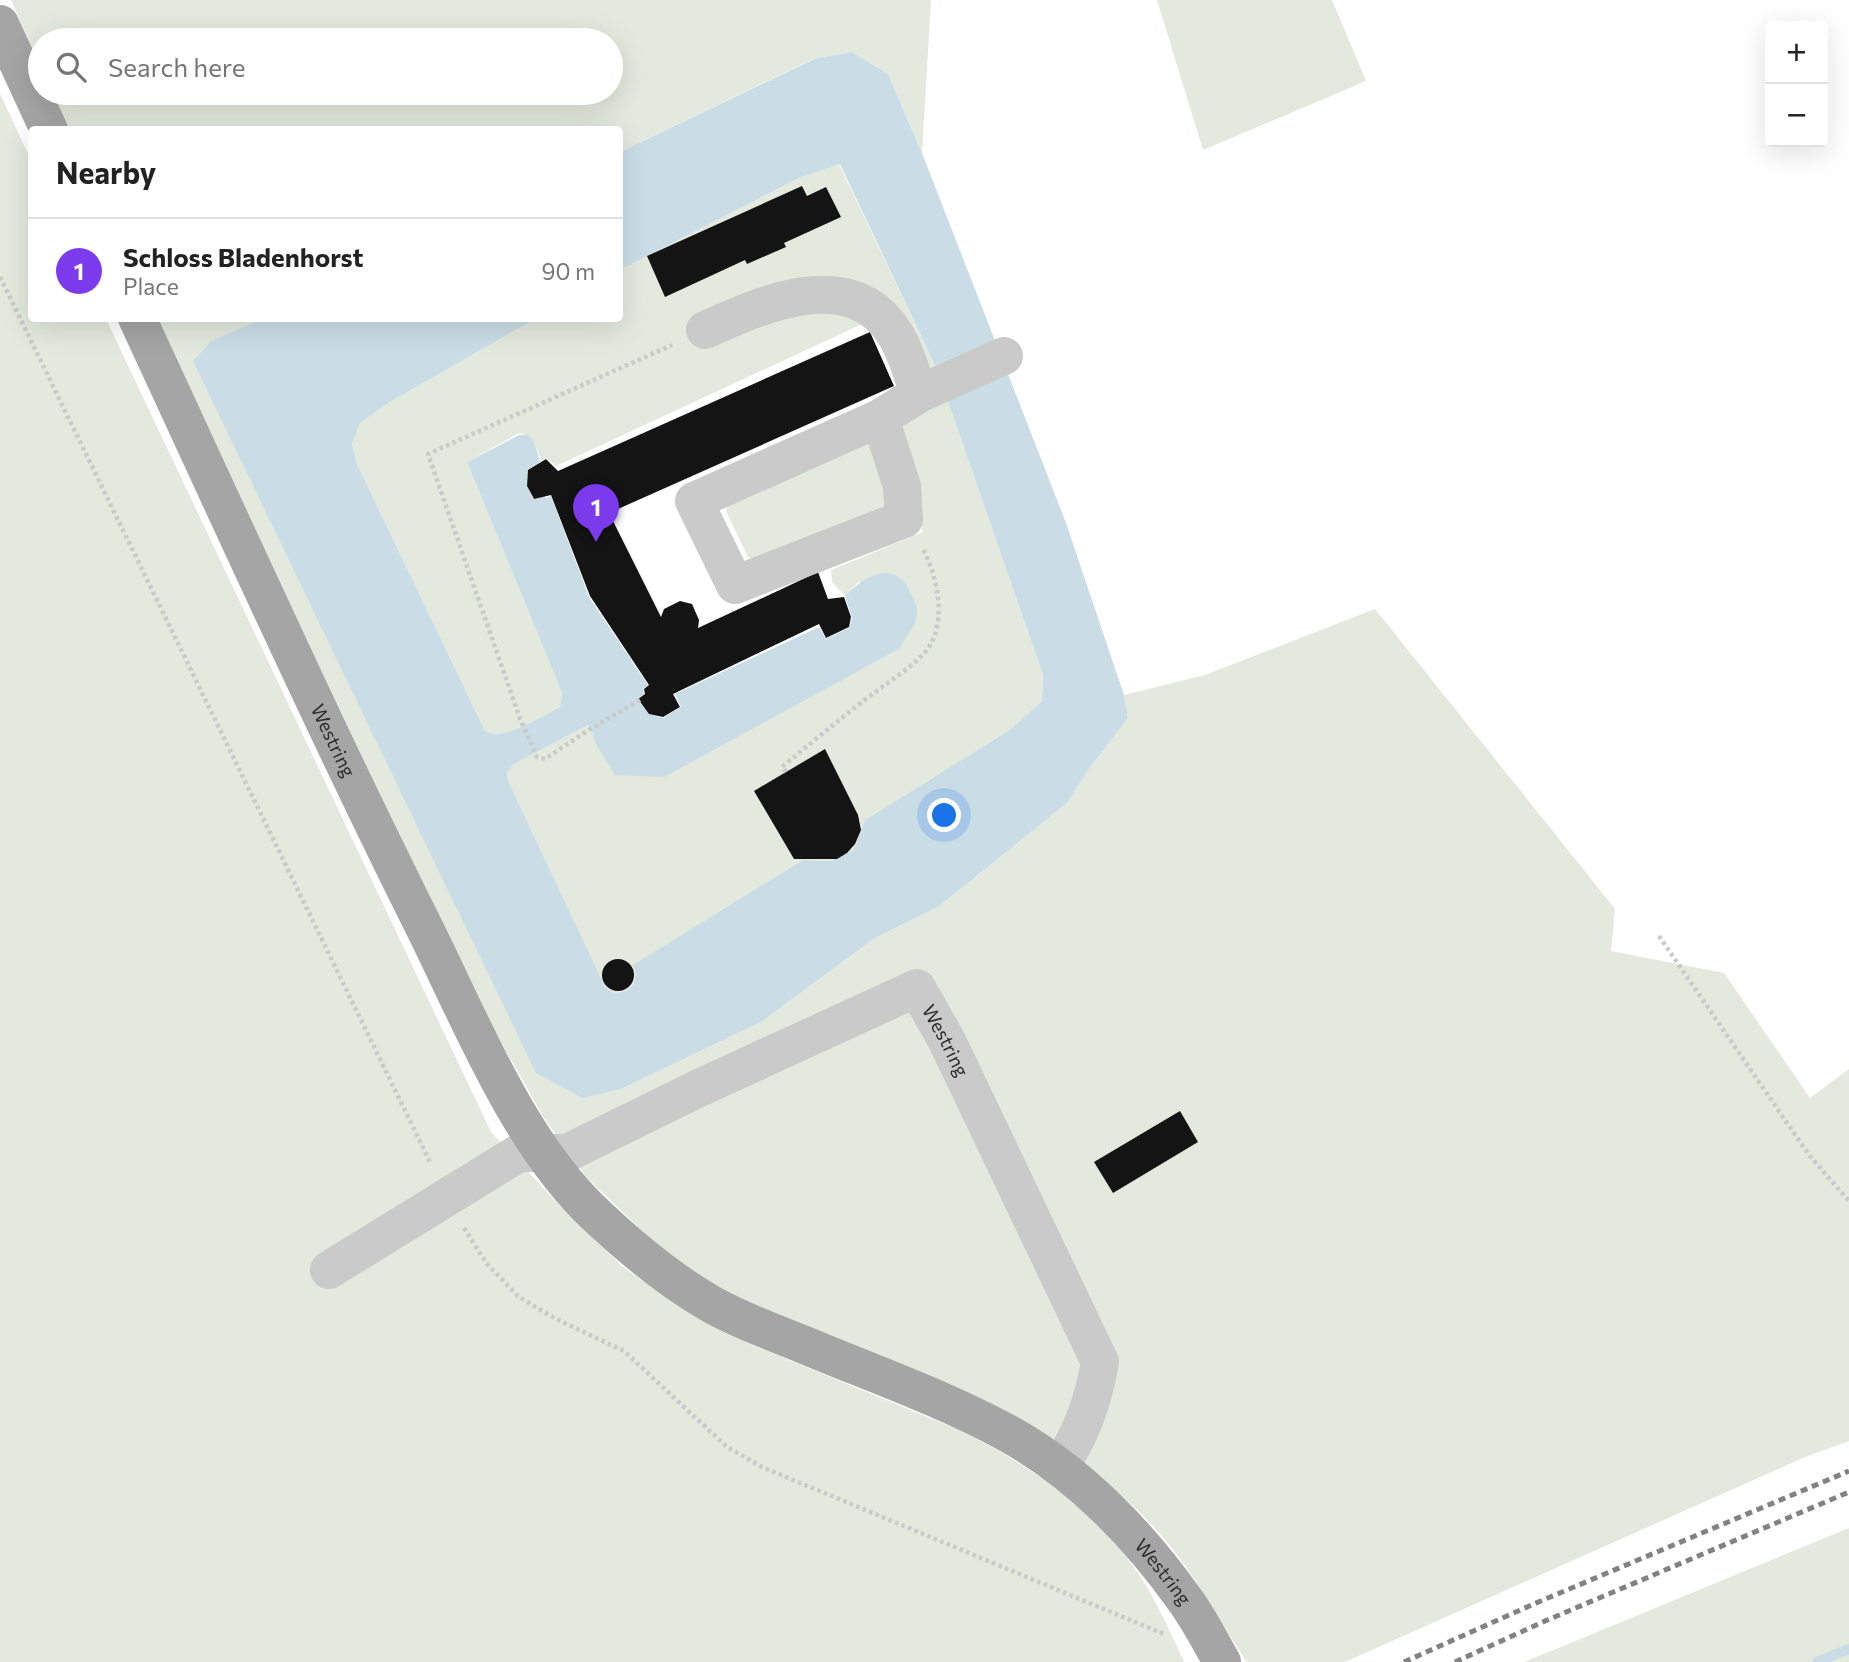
<!DOCTYPE html>
<html lang="en">
<head>
<meta charset="utf-8">
<style>
	:root { --surface:#fff; --page:#f2f2f2; --text:#222; --muted:#767676; --line:#e0e0e0; --accent:#7c3aed }
	body { margin:0; font-family:Commissioner,sans-serif; background:var(--page); color:var(--text) }
	.controls { position:absolute; right:21px; top:21px; display:grid; overflow:hidden; border-radius:7px; box-shadow:0 7px 28px #0002 }
	.controls button { width:63px; height:63px; display:grid; place-items:center; padding:0; border:0; border-bottom:2px solid var(--line); background:var(--surface); color:var(--text); font:35px sans-serif }
	.you { position:absolute; left:945px; top:816px; width:24px; height:24px; margin:-18px; border:5px solid #fff; border-radius:50%; background:#1a73e8; box-shadow:0 0 0 10px #1a73e833 }
	.badge { display:grid; place-items:center; width:46px; height:46px; border-radius:50%; background:var(--accent); color:#fff; font-size:23px; font-weight:700 }
	.pin { position:absolute; translate:-50% -58px; filter:drop-shadow(0 2px 4px #0008) }
	.pin::after { content:''; position:absolute; top:37px; width:24px; height:21px; background:inherit; clip-path:polygon(0 0,100% 0,50% 100%) }
	.list { margin:0; padding:0; list-style:none }
	h2 { display:flex; justify-content:space-between; align-items:center; height:91px; margin:0; padding:0 28px; font-size:30px }
	h2 small { font-size:23px; font-weight:400; color:var(--muted) }
	.list li { display:grid; grid-template-columns:46px 1fr auto; gap:21px; align-items:center; box-sizing:border-box; height:105px; padding:0 28px; border-top:2px solid var(--line) }
	.list b { display:block; font-size:26px; white-space:nowrap }
	.list p { margin:0; font-size:23px; white-space:nowrap; color:var(--muted) }
	.list em { font-size:23px; font-style:normal; color:var(--muted) }
	.icon { flex:none; width:38px; height:38px; fill:none; stroke:currentColor; stroke-width:2; stroke-linecap:round; stroke-linejoin:round }
	.map { position:relative; flex:none; width:1849px; height:1662px; overflow:hidden }
	.search { position:absolute; background:var(--surface); box-shadow:0 7px 28px #0002; left:28px; top:28px; width:595px; height:77px; display:flex; align-items:center; gap:18px; box-sizing:border-box; padding:0 24px; border-radius:38px; color:var(--muted); font-size:26px }
	.panel { position:absolute; background:var(--surface); box-shadow:0 7px 28px #0002; left:28px; top:126px; width:595px; height:196px; border-radius:7px }
	.map>svg:first-child { display:block }
	.green { fill:#e3e9dc }
	.water { fill:#cadde6 }
	.lines { fill:none; stroke-linecap:round; stroke-linejoin:round }
	.stream { stroke:#cadde6; stroke-width:10 }
	.building { fill:#141414 }
	.path { stroke:#cacaca; stroke-width:4.5; stroke-dasharray:3.5 3.5; stroke-linecap:butt }
	.minor { stroke:#cacaca; stroke-width:38 }
	.major { stroke:#a5a5a5; stroke-width:38 }
	.rail { stroke:#828282; stroke-width:5; stroke-dasharray:7 5; stroke-linecap:butt }
	.labels { text-anchor:middle; stroke-width:7; stroke-linejoin:round; paint-order:stroke }
	.street-label { font-size:19px; fill:#2d2d2d; stroke:#fff }
</style>
</head>
<body>
<div class="map">
<svg width="1849" height="1662" viewBox="0 0 1849 1662">
	<rect width="100%" height="100%" fill="#fff"/>
	<g class="green">
		<polygon points="11,0 931,0 922,153 888,74 852,52 815,58 620,152 620,130 69,129 53,93 611,93 611,40 40,40 40,65"/>
		<polygon points="1157,0 1332,0 1366,81 1203,150"/>
		<path d="M0,94l31,66 1,158 74,1 385,813 70,75 62,60 63,44 66,34 207,85c62,30 122,71 166,125 25,31 42,70 59,107h-1184z"/>
		<path d="M839,164l98,206 106,305 -1,26 -31,28 -146,91 -10,30 -24,11 -28,-1 -169,105c5,16 -3,26 -20,28l-9,-6 -5,-9 -91,-195 -2,-10 7,-9 74,-39 4,6 2,10 270,-73 35,-19 -40,-68 -14,15 -13,-14 -1,-12 92,-38 -12,-27 -150,57 -13,-5 -22,-46 4,-13 183,-87 -40,-92 -317,147 -10,-8 -5,3c-5,-15 -6,-25 -22,-28l-52,29 95,231 -2,14c-19,9 -56,35 -75,24l-128,-267 -5,-20 8,-21 30,-21 145,-83 85,-1v-48l179,-92z"/>
		<path d="M154,319h107l-50,22 410,748 140,-67 114,-84 63,-31 129,-104 22,-34 39,-51 -4,-23 81,-20 170,-66 240,300 -4,42 113,22 86,125 39,-29v372l-44,16 -460,205h-98c-28,-41 -52,-88 -85,-126 -34,-38 -73,-70 -114,-100l-308,-138 -43,-23 -43,-33 -67,-64 -43,-60 -60,-106z"/>
		<polygon points="1849,1528 1849,1662 1524,1662 1561,1647"/>
	</g>
	<path class="water" d="M852,52l36,22 34,79 144,370 58,172 4,23 -39,51 -22,34 -129,104 -63,31 -114,84 -140,67 -39,9 -46,-25 -343,-712 18,-20 50,-22h274l-145,83 -30,21 -8,21 5,20 128,267c19,11 56,-15 75,-24l2,-14 -95,-231 52,-27h9l6,6 6,21 -12,8 -1,16 6,13 11,-3 2,2 5,-2 38,101 59,88 -5,4 1,5 -7,5 12,15 14,4 18,-11 -6,-13 144,-67 7,12 23,-11 3,-10 -7,-22c19,-20 51,-39 66,-2 2,4 5,10 6,15 2,14 -12,29 -18,40l-235,128 -49,-2 -21,-34 -2,-10 -4,-6 -74,39 -7,9 2,10 96,204 9,6c17,-1 26,-12 19,-28l170,-105 28,1 23,-11 11,-30 146,-91 31,-28 1,-26 -106,-305 -97,-206 -41,14 -179,92v-118l196,-94z"/>
	<g class="lines">
		<polyline class="stream" points="1817,1662 1849,1649"/>
	</g>
	<g class="building">
		<polygon points="802,186 807,196 826,187 841,217 784,243 786,247 747,264 745,260 665,297 647,256"/>
		<polygon points="870,332 894,386 609,513 661,617 664,609 680,601 692,604 699,620 698,628 818,572 828,599 844,597 851,617 849,627 826,638 819,624 673,694 680,707 663,717 649,714 638,699 645,694 644,689 649,685 590,596 551,495 534,499 527,486 528,470 546,459 558,471"/>
		<polygon points="825,749 858,815 861,830 855,844 847,853 837,859 794,859 754,791"/>
		<circle cx="618" cy="975" r="16"/>
		<polygon points="1180,1111 1198,1142 1113,1193 1094,1162"/>
	</g>
	<g class="lines">
		<g class="path">
			<polyline points="0,277 431,1164"/>
			<polyline points="640,700 587,731 545,759 537,757 519,716 428,454 672,345"/>
			<path d="M786,772l-4,-5c29,-24 58,-48 89,-72 17,-13 46,-30 58,-48 18,-27 8,-74 -7,-99"/>
			<polyline points="1659,936 1809,1155 1849,1201"/>
			<polyline points="464,1228 487,1264 519,1297 556,1319 624,1351 727,1447 762,1467 1164,1634"/>
		</g>
		<g class="minor">
			<path d="M705,330c58,-26 146,-66 190,4 11,17 17,41 24,60"/>
			<polyline points="880,418 902,486 904,519 735,585 694,501 880,418 919,394 1004,356"/>
			<path id="s1" d="M329,1270l190,-117h48l130,-64 220,-101 30,53 153,321c-7,39 -18,72 -41,105"/>
		</g>
		<g class="major">
			<polyline points="0,24 49,130"/>
			<path id="s2" d="M137,318c95,205 188,411 289,613 46,93 94,214 171,285 35,33 72,64 114,88 28,16 61,28 91,40 69,29 141,54 207,90 70,39 130,101 176,166 14,19 25,41 37,62"/>
		</g>
		<g class="rail">
			<polyline points="1404,1662 1536,1603 1849,1471"/>
			<polyline points="1455,1662 1545,1621 1849,1492"/>
		</g>
	</g>
	<g class="labels">
		<g class="street-label">
			<text dy="7" stroke="none"><textPath href="#s2" startOffset="466">Westring</textPath></text>
			<text dy="7" stroke="none"><textPath href="#s1" startOffset="718">Westring</textPath></text>
			<text dy="7" stroke="none"><textPath href="#s2" startOffset="1690">Westring</textPath></text>
		</g>
	</g>
</svg>
<div class="controls">
<button>+</button>
<button>−</button>
</div>
<div class="you"></div>
<div class="pin badge" style="left:596px;top:542px">1</div>
<div class="search"><svg class="icon" aria-label="search" viewBox="0 0 24 24"><circle cx="10" cy="10" r="6"/><path d="M15 15l6 6"/></svg>Search here</div>
<section class="panel">
<h2>Nearby<small></small></h2>
<ul class="list">
<li><span class="badge">1</span><div><b>Schloss Bladenhorst</b><p>Place</p></div><em>90 m</em></li>
</ul>
</section>
</div>
</body>
</html>
